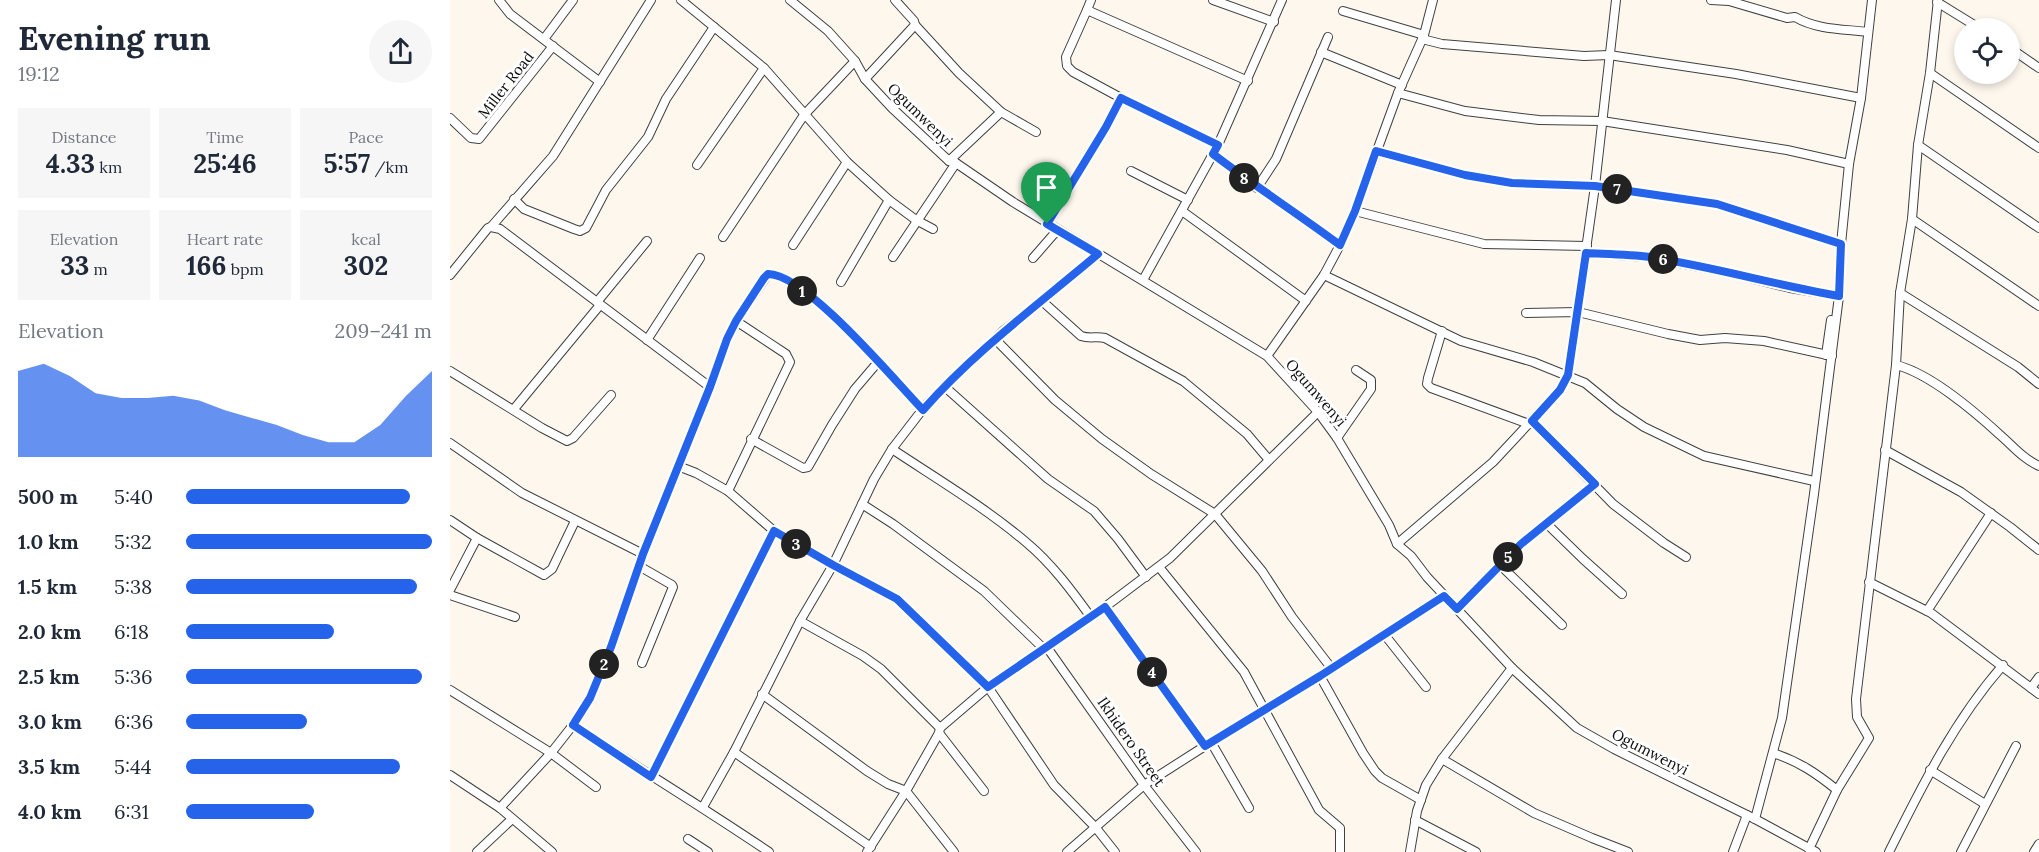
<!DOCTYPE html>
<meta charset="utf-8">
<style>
:root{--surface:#fff;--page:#f6f6f7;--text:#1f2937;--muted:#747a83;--accent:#2563eb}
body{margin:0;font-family:Lora,serif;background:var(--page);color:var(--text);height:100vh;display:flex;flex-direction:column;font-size:22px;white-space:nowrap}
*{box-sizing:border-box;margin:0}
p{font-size:20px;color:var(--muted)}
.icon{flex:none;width:33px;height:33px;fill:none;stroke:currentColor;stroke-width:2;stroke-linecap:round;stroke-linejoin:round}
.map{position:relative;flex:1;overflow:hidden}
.side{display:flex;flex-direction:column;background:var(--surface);width:450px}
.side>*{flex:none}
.tools{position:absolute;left:1504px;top:18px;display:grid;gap:12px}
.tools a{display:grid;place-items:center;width:66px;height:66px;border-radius:50%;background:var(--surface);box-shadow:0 3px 9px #0003;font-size:30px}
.pin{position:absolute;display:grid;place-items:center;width:51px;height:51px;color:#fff;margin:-62px -26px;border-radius:50% 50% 50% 0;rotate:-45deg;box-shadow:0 0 6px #0007}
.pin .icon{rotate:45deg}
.km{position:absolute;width:30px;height:30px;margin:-15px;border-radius:50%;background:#222;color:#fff;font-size:16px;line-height:30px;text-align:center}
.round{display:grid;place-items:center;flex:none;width:63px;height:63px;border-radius:32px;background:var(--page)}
.headline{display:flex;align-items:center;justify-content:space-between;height:102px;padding:0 18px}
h1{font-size:33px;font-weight:700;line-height:45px}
.metrics{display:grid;grid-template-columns:repeat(3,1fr);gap:9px;height:102px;padding:6px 18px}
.metrics div{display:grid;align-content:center;border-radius:0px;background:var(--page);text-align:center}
.metrics b{font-size:26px;font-weight:700}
.metrics small{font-size:16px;font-weight:400}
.metrics p{font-size:16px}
.chart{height:168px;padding:12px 18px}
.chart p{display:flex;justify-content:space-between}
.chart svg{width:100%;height:108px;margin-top:6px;fill:var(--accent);opacity:.7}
ul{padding:0 18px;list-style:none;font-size:20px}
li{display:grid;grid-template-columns:96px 72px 1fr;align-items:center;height:45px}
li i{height:15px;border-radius:8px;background:var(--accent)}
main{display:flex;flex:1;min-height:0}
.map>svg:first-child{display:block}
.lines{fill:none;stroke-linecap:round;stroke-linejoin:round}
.street-casing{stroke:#404040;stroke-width:10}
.street{stroke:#fff;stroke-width:8}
.route-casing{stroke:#fff;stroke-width:12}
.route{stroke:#2563eb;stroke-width:8}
.labels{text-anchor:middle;stroke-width:6;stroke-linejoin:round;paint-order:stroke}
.street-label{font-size:15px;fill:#0d0d0d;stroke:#fff}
</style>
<main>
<section class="side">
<div class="headline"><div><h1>Evening run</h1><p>19:12</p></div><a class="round"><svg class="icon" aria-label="share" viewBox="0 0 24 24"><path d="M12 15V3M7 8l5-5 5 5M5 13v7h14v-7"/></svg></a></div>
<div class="metrics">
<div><p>Distance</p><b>4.33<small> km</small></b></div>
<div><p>Time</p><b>25:46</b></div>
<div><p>Pace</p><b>5:57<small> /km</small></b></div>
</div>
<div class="metrics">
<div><p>Elevation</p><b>33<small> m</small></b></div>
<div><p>Heart rate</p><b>166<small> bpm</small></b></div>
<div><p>kcal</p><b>302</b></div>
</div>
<div class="chart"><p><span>Elevation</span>209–241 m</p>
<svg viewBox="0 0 160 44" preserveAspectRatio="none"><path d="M0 44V9L10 6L20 11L30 18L40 20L50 20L60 19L70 21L80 25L90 28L100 31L110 35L120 38L130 38L140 31L150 19L160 9V44z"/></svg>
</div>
<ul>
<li><b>500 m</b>5:40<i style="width:91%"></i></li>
<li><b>1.0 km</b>5:32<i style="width:100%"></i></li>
<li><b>1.5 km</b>5:38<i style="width:94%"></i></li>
<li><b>2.0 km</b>6:18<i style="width:60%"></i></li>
<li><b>2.5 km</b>5:36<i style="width:96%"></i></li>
<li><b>3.0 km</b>6:36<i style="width:49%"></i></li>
<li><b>3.5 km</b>5:44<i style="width:87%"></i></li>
<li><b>4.0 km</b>6:31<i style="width:52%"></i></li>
</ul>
</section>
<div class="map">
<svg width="1589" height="852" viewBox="0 0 1589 852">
<rect width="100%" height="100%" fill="#fef7ee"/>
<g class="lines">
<defs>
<g id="street">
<path d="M49 0 60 14 150 82"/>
<path d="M231 0 314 68 397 162 439 200 466 220 483 229"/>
<path d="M340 0 378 31 405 61 415 79 442 108 499 161 506 163 563 202 817 356 868 412 887 438 939 525 947 544 961 556 977 577 1062 668 1127 728 1164 749 1305 819 1366 852"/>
<path d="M763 0 824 22"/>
<path d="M1261 0 1279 1 1337 18 1345 17C1367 30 1394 29 1418 32"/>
<path d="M1487 2 1529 28"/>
<path d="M637 10 641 0"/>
<path d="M893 11 974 35"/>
<path d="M465 25 509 73 551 112"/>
<path d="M94 39 123 0"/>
<path d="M972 39 992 44 1134 56 1159 55 1286 74 1411 98"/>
<path d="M1560 48 1589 68"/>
<path d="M871 52 952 85"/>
<path d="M1480 73 1589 148"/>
<path d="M415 79 465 25 464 21 445 0"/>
<path d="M948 93 1015 111 1089 120 1152 121 1337 150 1399 164"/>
<path d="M0 118 21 138 29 139 103 46"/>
<path d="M768 145 671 98 623 72 617 66 616 57 637 10 798 81"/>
<path d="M1468 145 1589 228"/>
<path d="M926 151 1015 175 1062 183 1145 186 1267 204 1391 244"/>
<path d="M763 154C805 186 848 214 890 245"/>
<path d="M499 161 551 112 586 132"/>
<path d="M247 165 314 68"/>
<path d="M681 171 738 200"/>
<path d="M807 188 826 159 878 37"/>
<path d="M64 199 74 209 124 229 130 231 136 228 156 190 198 137 216 99 264 27"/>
<path d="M732 211 856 301"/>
<path d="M905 211 1034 244 1137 246"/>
<path d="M1462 219 1589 306"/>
<path d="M597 224 656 127 671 98"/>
<path d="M41 227 50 229 260 387"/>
<path d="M273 237 354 115 405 61"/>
<path d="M343 245 397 162"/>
<path d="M1136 253 1198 257 1276 272 1340 288 1389 296"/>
<path d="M443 257 506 163"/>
<path d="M583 258 603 235 609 230"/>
<path d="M0 275 38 228 41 227 103 156 201 0"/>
<path d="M874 275 1011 341 1083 362 1135 383 1167 409 1194 427 1254 456 1364 481"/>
<path d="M693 280 768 145 832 0"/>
<path d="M391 282 439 200"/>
<path d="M1450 293 1568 367 1589 384"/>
<path d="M592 301 631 336C640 339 646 336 655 338L733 381 797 434 819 460"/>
<path d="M147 302 197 241"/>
<path d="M1076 313 1128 312 1218 334 1250 340 1275 338 1314 341 1382 356"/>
<path d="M992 331 978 378 977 384 981 388 1079 424"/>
<path d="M545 339 605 400 652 439 701 474 765 514 812 571 842 617 882 669"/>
<path d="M197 340 250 258"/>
<path d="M1376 355 1381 320"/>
<path d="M817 356 874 275 890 245 905 211 948 93 974 35 983 0"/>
<path d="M1446 365C1479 373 1525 412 1549 434 1563 446 1572 458 1589 466"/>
<path d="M0 371 92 428 117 441 123 438 161 395"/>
<path d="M495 387 598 479 644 511 668 539 696 577"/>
<path d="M64 409 150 305"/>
<path d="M1082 421 1163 504 1214 543 1236 557"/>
<path d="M887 438 921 389V380L906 370"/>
<path d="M301 439 353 468 358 467 382 425 405 389 428 362"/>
<path d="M0 443 72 493 193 554"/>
<path d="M442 449C487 479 536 508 577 543 602 564 622 591 640 616"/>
<path d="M1435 450 1511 492 1560 527 1589 550"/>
<path d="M228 466 246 473 278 491 324 531 383 565 447 599 538 687 604 785 646 828 665 852"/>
<path d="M278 491 340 362 336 354 286 321"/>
<path d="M412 504 443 524 534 591 593 648"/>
<path d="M0 520 27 538 94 575 102 569 125 521"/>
<path d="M1096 523 1133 559 1172 594"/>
<path d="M947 544 1043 462 1110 390 1118 376 1145 186 1166 0"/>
<path d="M1050 565 1112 625"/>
<path d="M189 566 222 585 223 587 192 663"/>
<path d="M709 567 794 672 869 810 890 828V852"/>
<path d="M1419 582 1481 613 1589 694"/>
<path d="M0 590 27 538"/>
<path d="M0 595 65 617"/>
<path d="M655 607 755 746"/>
<path d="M1007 609 1071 544 1145 484"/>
<path d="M1477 611 1541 513"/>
<path d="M350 621 413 656 431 669 490 728"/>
<path d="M934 634 976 687"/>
<path d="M596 646 694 785 746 852"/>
<path d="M870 676 913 753 925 771 932 778 971 800"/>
<path d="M1581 688 1589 677"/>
<path d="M0 690 101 753 146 787"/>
<path d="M312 694 417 771 438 784 456 791 504 852"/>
<path d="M123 725C188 768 254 808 319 852"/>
<path d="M489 733 534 791"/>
<path d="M761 742 799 808"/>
<path d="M284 752 421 847"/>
<path d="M1323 753C1348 761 1366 773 1387 790"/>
<path d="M992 759 1084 813 1142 838 1178 852"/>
<path d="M1480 770 1535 804"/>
<path d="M0 775 50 808 102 852"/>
<path d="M201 777 324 531"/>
<path d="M253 807 284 752 350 621 383 565 424 479 442 449 476 405 553 331 592 301 648 254"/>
<path d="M50 808 101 753 123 725 140 698 161 647 193 554 260 387 277 339 286 321 318 274C355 273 445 381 473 410"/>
<path d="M1305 819 1332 718 1364 494 1389 296 1391 244 1399 164 1411 98 1422 0"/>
<path d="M965 820 1026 852"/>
<path d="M238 839 258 852"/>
<path d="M1359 849 1387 790 1419 738 1407 717 1406 699 1446 365 1450 293 1462 219 1468 145 1480 73 1488 0"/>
<path d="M27 852 62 819"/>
<path d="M417 852 456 791 489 733 490 728 538 687 655 607 720 558 868 412"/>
<path d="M617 852 694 785 755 746 870 676 994 596"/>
<path d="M960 852 967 811 976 785 992 759 1062 668"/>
<path d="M1283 852 1297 815"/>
<path d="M1439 852C1472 786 1504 721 1553 665"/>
<path d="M1511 852 1566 746"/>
<path d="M1584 852 1589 844"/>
</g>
</defs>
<!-- street casing -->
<use href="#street" class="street-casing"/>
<!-- street -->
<use href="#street" class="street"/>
</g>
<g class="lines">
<defs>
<path id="route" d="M671 98 768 145 763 154C805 186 848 214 890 245L905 211 926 151 1015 175 1062 183 1145 186 1267 204 1391 244 1389 296C1326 285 1264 267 1200 257 1179 254 1157 254 1136 253L1118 375 1110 390 1082 421 1145 484 1071 544 1007 609 994 596 870 676 755 746 655 607 538 687 447 599 383 565 324 531 201 777 123 725 140 698 161 647 193 554 260 387 277 339 286 321 314 278 318 274C355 273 445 381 473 410 525 351 589 304 648 254L597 224 656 127Z"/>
</defs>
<!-- route casing -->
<use href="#route" class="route-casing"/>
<!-- route -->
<use href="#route" class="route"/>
</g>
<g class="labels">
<!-- street labels -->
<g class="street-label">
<text transform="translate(56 85) rotate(-52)" y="5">Miller Road</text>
<text transform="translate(470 115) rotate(44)" y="5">Ogumwenyi</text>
<text transform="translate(866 393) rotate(49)" y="5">Ogumwenyi</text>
<text transform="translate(681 742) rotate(55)" y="5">Ikhidero Street</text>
<text transform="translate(1200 752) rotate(27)" y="5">Ogumwenyi</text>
</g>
</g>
</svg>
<div class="tools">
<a><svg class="icon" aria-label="locate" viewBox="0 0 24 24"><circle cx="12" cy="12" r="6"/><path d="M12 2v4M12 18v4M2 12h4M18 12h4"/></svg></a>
</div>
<div class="pin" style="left:597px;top:224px;background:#1e9e55"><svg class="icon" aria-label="arrive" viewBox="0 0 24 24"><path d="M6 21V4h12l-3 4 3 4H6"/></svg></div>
<b class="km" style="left:352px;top:291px">1</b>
<b class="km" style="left:154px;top:664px">2</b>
<b class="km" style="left:346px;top:544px">3</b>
<b class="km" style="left:702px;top:672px">4</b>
<b class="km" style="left:1058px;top:557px">5</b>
<b class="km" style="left:1213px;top:259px">6</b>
<b class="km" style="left:1167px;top:189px">7</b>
<b class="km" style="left:794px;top:178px">8</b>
</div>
</main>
